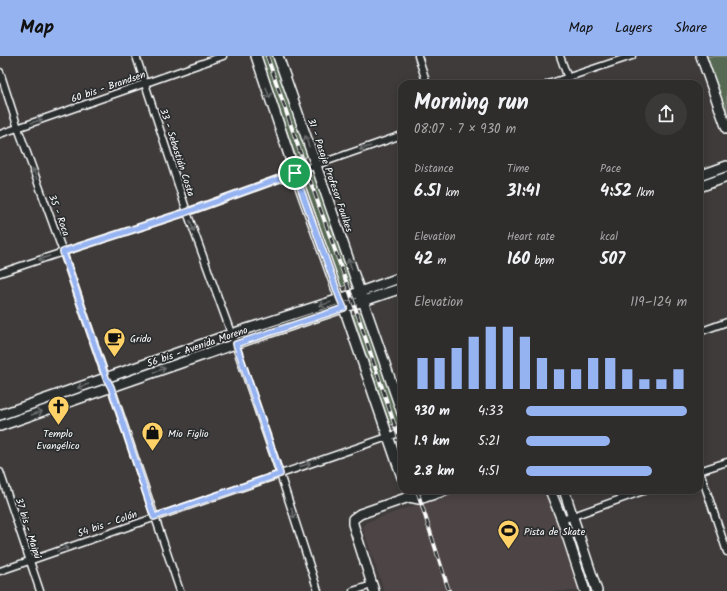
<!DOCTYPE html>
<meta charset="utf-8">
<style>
:root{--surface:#2f2c2c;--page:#3b3838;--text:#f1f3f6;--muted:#a7a7a9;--line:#4a4848;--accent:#95b2f1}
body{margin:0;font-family:Kalam,sans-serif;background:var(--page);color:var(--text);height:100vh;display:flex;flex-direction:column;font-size:15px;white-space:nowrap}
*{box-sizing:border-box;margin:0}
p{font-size:13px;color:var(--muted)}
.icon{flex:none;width:22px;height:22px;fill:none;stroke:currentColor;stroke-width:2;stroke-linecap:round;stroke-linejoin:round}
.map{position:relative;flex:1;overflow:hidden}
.details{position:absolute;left:398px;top:24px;width:305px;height:414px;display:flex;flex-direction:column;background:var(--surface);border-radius:12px;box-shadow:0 2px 10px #0003,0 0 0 1px var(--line)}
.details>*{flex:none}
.pin{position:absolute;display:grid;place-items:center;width:34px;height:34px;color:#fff;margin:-17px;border:2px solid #fff;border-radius:50%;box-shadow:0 1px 4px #0007}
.round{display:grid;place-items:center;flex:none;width:42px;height:42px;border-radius:21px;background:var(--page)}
.summary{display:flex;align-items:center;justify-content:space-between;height:68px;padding:0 16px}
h1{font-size:22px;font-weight:700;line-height:30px}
.figures{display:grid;grid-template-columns:repeat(3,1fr);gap:6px;height:68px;padding:4px 16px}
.figures div{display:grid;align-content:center}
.figures b{font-size:17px;font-weight:700}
.figures small{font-size:11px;font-weight:400}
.figures p{font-size:11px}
.chart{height:112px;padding:8px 16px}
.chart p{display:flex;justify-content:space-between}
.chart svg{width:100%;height:72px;margin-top:4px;stroke:var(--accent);stroke-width:6}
ul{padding:0 16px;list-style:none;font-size:13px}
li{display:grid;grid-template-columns:64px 48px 1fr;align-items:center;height:30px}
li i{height:10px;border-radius:5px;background:var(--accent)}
header{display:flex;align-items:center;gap:24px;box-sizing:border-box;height:56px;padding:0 20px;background:var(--accent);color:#111}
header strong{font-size:19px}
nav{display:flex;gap:22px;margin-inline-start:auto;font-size:14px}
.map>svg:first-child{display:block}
.built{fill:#4d4544}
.green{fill:#566953;stroke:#aab4a9}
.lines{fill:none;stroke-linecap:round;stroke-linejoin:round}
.street-casing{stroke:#fff;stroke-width:9}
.secondary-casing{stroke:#fff;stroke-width:12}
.street{stroke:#2a2d2e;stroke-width:6}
.secondary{stroke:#2a2d2e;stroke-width:9}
.rail-casing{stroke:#fff;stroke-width:4}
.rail{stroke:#2a2d2e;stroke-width:2.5;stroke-dasharray:8;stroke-linecap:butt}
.oneway{stroke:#6a6c6d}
.route-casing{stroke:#fff;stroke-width:8}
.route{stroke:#95b2f1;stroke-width:5}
.labels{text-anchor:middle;stroke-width:3.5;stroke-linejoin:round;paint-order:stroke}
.street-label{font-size:10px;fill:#fff;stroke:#2a2d2e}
.poi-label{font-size:10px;fill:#fff;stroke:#2a2d2e;text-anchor:start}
</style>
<header>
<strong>Map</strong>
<nav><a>Map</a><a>Layers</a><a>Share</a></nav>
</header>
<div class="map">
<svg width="727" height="535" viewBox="0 0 727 535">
<rect width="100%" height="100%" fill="#3f3b3b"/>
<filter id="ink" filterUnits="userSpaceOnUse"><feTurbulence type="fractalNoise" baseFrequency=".025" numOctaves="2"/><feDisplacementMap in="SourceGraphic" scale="8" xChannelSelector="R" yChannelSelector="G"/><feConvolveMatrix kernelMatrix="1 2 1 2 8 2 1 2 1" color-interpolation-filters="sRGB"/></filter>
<g filter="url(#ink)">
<!-- built -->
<path class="built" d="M459 434H543L552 450 581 535H384L363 472 365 467 367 466Z"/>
<!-- green -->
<g class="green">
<path d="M261 0H274L308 100 297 104Z"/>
<path d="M707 0H727V59Z"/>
<path d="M315 118 353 227 341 231 303 122Z"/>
<path d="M331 249 332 252 241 283 240 280Z"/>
<path d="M364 255 401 366 390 369 353 259Z"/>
<path d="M214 289 215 292 125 322 124 319Z"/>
<path d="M95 330 96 334 6 364 5 361Z"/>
<path d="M402 384V408L395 386Z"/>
<path d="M580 499 593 535H591L578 500Z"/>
</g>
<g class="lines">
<defs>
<g id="street">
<path d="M136 0 187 156 235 288 280 418 318 535"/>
<path d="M418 0 427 28"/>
<path d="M560 0 570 28"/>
<path d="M0 16 18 72 63 196 106 322 111 331 180 535"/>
<path d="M548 28 632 0"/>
<path d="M0 78 223 0"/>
<path d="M0 217 63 196 187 156 306 113 316 109 402 79"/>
<path d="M699 276 727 266"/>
<path d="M699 412 727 496"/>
<path d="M699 415 727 406"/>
<path d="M0 416 40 535"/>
<path d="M562 464 646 434"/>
<path d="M0 515 402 376"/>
<path d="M353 535 372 529"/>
</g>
<g id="secondary">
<path d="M256 0 295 117 340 243 344 252 402 421"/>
<path d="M278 0 402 357"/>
<path d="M701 0 727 73"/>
<path d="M699 120 727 110"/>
<path d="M699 131 727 121"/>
<path d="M0 359 231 278 340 243 402 221"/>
<path d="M0 370 235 288 402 232"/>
<path d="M550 434 562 464 585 535"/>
<path d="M564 434 597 535"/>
<path d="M409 441 419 443 447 434"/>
<path d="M374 535 353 468V463L360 458 409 441 416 434"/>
</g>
</defs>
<!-- street casing -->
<use href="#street" class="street-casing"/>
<!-- secondary casing -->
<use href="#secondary" class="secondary-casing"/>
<!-- street -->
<use href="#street" class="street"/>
<!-- secondary -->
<use href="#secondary" class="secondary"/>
<defs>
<g id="rail">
<path d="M267 0 306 113 351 239 402 391"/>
<path d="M417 434 449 535"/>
</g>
</defs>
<!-- rail casing -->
<use href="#rail" class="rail-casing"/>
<!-- rail -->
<use href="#rail" class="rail"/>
</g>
<!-- one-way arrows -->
<defs><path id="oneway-shaft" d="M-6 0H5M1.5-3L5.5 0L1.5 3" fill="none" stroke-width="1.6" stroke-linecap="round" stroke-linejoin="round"/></defs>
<g class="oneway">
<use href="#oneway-shaft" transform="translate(268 37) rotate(71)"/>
<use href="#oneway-shaft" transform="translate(37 65) rotate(-19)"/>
<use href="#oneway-shaft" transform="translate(307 85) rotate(-109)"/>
<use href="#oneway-shaft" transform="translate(365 92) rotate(161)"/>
<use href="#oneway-shaft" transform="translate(35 118) rotate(-110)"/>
<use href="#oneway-shaft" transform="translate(192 170) rotate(70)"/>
<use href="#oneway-shaft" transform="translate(44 202) rotate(161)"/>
<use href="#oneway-shaft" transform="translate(350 208) rotate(-109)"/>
<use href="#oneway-shaft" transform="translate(325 248) rotate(162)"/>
<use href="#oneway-shaft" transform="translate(160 314) rotate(-19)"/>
<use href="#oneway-shaft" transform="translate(83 330) rotate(161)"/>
<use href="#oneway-shaft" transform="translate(37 357) rotate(-19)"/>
<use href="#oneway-shaft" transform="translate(305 409) rotate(-18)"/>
<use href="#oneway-shaft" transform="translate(293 457) rotate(72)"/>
<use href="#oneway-shaft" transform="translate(63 493) rotate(-19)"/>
</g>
</g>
<g class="lines" filter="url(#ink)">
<defs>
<path id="route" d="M295 117 340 243 344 252 236 288 280 418 154 461 111 331 106 322 63 196 187 156Z"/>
</defs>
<!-- route casing -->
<use href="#route" class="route-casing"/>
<!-- route -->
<use href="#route" class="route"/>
</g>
<!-- icons -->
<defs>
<symbol id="cafe-pin" viewBox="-11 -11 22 30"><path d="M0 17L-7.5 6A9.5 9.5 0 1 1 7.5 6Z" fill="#ffd166" stroke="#2a2d2e"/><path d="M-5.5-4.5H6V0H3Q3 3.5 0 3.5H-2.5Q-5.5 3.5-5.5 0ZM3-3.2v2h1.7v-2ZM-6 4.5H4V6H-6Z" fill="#111"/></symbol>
<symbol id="church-pin" viewBox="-11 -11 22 30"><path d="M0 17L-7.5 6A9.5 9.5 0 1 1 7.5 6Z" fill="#ffd166" stroke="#2a2d2e"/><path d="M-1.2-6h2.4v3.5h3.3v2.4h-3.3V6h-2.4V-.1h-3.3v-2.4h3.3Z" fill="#111"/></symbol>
<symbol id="shop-pin" viewBox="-11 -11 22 30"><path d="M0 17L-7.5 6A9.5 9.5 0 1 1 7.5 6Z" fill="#ffd166" stroke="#2a2d2e"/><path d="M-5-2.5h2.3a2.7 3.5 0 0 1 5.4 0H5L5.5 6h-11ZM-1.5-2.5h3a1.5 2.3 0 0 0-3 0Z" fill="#111"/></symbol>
<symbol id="stadium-pin" viewBox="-11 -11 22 30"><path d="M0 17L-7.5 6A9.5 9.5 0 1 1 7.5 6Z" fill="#ffd166" stroke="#2a2d2e"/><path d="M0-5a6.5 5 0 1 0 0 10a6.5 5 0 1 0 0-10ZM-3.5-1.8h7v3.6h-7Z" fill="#111"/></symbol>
</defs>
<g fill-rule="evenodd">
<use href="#cafe-pin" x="102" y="270" width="25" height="34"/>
<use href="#church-pin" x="46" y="338" width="25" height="34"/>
<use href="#shop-pin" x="140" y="364" width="25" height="34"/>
<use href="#stadium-pin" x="496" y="462" width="25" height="34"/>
</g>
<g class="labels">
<!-- street labels -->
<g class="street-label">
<text transform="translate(108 30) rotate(-19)" y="4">60 bis - Brandsen</text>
<text transform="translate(178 96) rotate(72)" y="4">33 - Sebastián Costa</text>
<text transform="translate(331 119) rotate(71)" y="4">31 - Pasaje Profesor Foulkes</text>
<text transform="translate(60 159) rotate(70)" y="4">35 - Roca</text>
<text transform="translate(197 290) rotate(-19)" y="4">56 bis - Avenida Moreno</text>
<text transform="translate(107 467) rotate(-19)" y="4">54 bis - Colón</text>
<text transform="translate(29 472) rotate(72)" y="4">37 bis - Maipú</text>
</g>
<!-- poi labels -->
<g class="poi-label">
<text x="130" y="286">Grido</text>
<text x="58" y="381" text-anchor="middle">Templo<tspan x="58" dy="12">Evangélico</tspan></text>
<text x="168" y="381">Mio Figlio</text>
<text x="524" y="479">Pista de Skate</text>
</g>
</g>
</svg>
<div class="pin" style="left:295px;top:117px;background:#1e9e55"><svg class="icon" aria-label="arrive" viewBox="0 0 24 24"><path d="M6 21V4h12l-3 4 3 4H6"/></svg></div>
<section class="details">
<div class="summary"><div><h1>Morning run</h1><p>08:07 · 7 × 930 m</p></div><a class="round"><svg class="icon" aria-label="share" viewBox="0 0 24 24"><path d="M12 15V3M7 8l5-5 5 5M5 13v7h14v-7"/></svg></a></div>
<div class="figures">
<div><p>Distance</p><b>6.51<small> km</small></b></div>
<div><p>Time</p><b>31:41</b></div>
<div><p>Pace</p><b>4:52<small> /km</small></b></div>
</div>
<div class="figures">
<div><p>Elevation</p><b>42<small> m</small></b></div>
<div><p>Heart rate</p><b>160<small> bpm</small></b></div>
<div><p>kcal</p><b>507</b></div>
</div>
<div class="chart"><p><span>Elevation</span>119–124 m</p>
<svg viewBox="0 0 160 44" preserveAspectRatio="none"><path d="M5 44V25M15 44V25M25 44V19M35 44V12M45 44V6M55 44V6M65 44V12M75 44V25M85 44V32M95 44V32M105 44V25M115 44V25M125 44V32M135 44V38M145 44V38M155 44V32"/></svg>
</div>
<ul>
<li><b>930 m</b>4:33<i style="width:100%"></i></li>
<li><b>1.9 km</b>5:21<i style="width:52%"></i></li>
<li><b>2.8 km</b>4:51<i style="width:78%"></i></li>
</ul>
</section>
</div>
